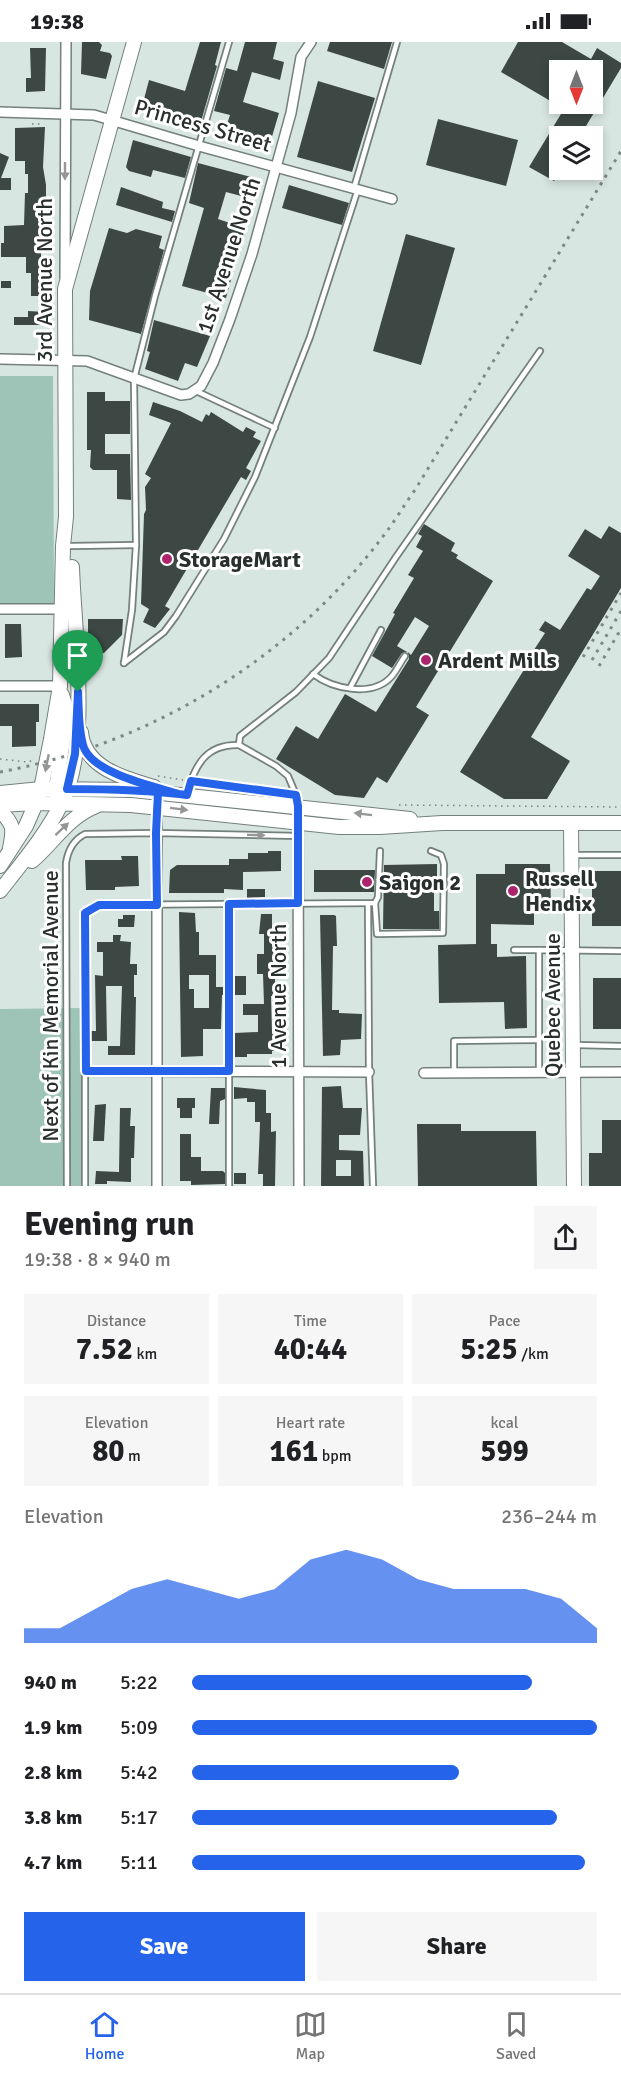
<!DOCTYPE html>
<meta charset="utf-8">
<style>
:root{--surface:#fff;--page:#f6f6f6;--text:#202124;--muted:#757577;--line:#e0e0e0;--accent:#2563eb}
body{margin:0;font-family:Signika,sans-serif;background:var(--page);color:var(--text);height:100vh;display:flex;flex-direction:column;font-size:22px;white-space:nowrap}
*{box-sizing:border-box;margin:0}
p{font-size:20px;color:var(--muted)}
.icon{flex:none;width:33px;height:33px;fill:none;stroke:currentColor;stroke-width:2;stroke-linecap:round;stroke-linejoin:round}
.map{position:relative;height:1144px;overflow:hidden}
.drawer{display:flex;flex-direction:column;background:var(--surface);flex:1}
.drawer>*{flex:none}
.needle{width:39px;rotate:180deg}
.controls{position:absolute;left:549px;top:18px;display:grid;gap:12px}
.controls a{display:grid;place-items:center;width:54px;height:54px;border-radius:0px;background:var(--surface);box-shadow:0 3px 9px #0003;font-size:30px}
.pin{position:absolute;display:grid;place-items:center;width:51px;height:51px;color:#fff;margin:-62px -26px;border-radius:50% 50% 50% 0;rotate:-45deg;box-shadow:0 0 6px #0007}
.pin .icon{rotate:45deg}
.round{display:grid;place-items:center;flex:none;width:63px;height:63px;border-radius:0px;background:var(--page)}
.head{display:flex;align-items:center;justify-content:space-between;height:102px;padding:0 24px}
h1{font-size:33px;font-weight:800;line-height:45px}
.figures{display:grid;grid-template-columns:repeat(3,1fr);gap:9px;height:102px;padding:6px 24px}
.figures div{display:grid;align-content:center;border-radius:0px;background:var(--page);text-align:center}
.figures b{font-size:30px;font-weight:800}
.figures small{font-size:16px;font-weight:400}
.figures p{font-size:16px}
.chart{height:168px;padding:12px 24px}
.chart p{display:flex;justify-content:space-between}
.chart svg{width:100%;height:108px;margin-top:6px;fill:var(--accent);opacity:.7}
.button{display:flex;gap:12px;margin-top:auto;padding:12px 24px}
.button a{flex:1;height:69px;border-radius:0px;background:var(--accent);color:#fff;font-size:24px;font-weight:800;line-height:69px;text-align:center}
.button a+a{background:var(--page);color:var(--text)}
ul{padding:0 24px;list-style:none;font-size:20px}
li{display:grid;grid-template-columns:96px 72px 1fr;align-items:center;height:45px}
li i{height:15px;border-radius:8px;background:var(--accent)}
.status{display:flex;justify-content:space-between;align-items:center;height:42px;padding:0 30px;background:var(--surface);direction:ltr}
.status svg{height:16px;fill:currentColor}
.dock{display:flex;justify-content:space-around;align-items:center;height:84px;border-top:2px solid var(--line);background:var(--surface);font-size:16px;color:var(--muted)}
.dock a{display:grid;justify-items:center;gap:3px}
.dock .selected{color:var(--accent)}
.map>svg:first-child{display:block}
.green{fill:#9ec4b8}
.building{fill:#3d4844;fill-rule:evenodd}
.lines{fill:none;stroke-linecap:round;stroke-linejoin:round}
.lane-casing{stroke:#73807c;stroke-width:8}
.street-casing{stroke:#73807c;stroke-width:12}
.secondary-casing{stroke:#73807c;stroke-width:16}
.path{stroke:#79837f;stroke-width:1.5;stroke-dasharray:1.5 4.5;stroke-linecap:butt}
.lane{stroke:#fff;stroke-width:4.5}
.street{stroke:#fff;stroke-width:9}
.secondary{stroke:#fff;stroke-width:14}
.rail{stroke:#7e8884;stroke-width:3;stroke-dasharray:3 6;stroke-linecap:butt}
.oneway{fill:#949796}
.route-casing{stroke:#fff;stroke-width:12}
.route{stroke:#2563eb;stroke-width:8}
.poi-dot{fill:#ac256c;stroke:#fff;stroke-width:2}
.labels{text-anchor:middle;stroke-width:6;stroke-linejoin:round;paint-order:stroke}
.street-label{font-size:22px;fill:#292f2d;stroke:#fff}
.poi-label{font-size:22px;font-weight:bold;fill:#292f2d;stroke:#fff;text-anchor:start}
</style>
<div class="status"><b>19:38</b><svg viewBox="0 0 49 12"><path d="M0 12V9h3v3zM5 12V6h3v6zM10 12V3h3v9zM15 12V0h3v12zM26 1h20v11H26zM47 4h2v5h-2z"/></svg></div>
<div class="map">
<svg width="621" height="1144" viewBox="0 0 621 1144">
<rect width="100%" height="100%" fill="#d8e6e1"/>
<!-- green -->
<g class="green">
<path d="M0 334H53L54 563H0Z"/>
<path d="M81 966V1144H0V967Z"/>
</g>
<!-- building -->
<g class="building">
<path d="M82 0H99L102 3 100 9 110 11 112 14 106 37 81 32Z"/>
<path d="M200 0H221L215 23 217 24 200 83 142 65 149 38 185 49Z"/>
<path d="M245 0H277L273 17 284 20 280 38 252 30 243 60 279 71 268 108 223 95 230 73 214 69 226 26 237 29Z"/>
<path d="M330 0H392L384 27 327 9Z"/>
<path d="M518 0H562L591 17 597 6 621 21V26L580 94H560V130L554 139 529 125 564 67 501 30ZM560 28H592V62H560Z"/>
<path d="M30 6H46L45 49 26 50V36H31Z"/>
<path d="M318 39 375 56 352 130 297 115Z"/>
<path d="M438 77 518 98 506 144 426 123Z"/>
<path d="M45 85 43 125 46 143V192H45V201H41V219H46V231H43V254H31V231H26V215H1V201H4V184L24 183 25 151H28V132H25V119H15V86Z"/>
<path d="M133 98 191 115 185 136 153 128 151 135 129 129 126 125Z"/>
<path d="M0 111 9 115 1 136H11V148H0Z"/>
<path d="M198 121 251 135 245 155 226 150 218 177 245 186 226 256 182 244 204 166 189 161Z"/>
<path d="M289 143 349 161 342 183 282 166Z"/>
<path d="M121 145 163 160 162 166 175 169 172 180 116 163Z"/>
<path d="M109 186 127 191 136 187 162 194 159 206 164 208 141 292 89 278 90 249Z"/>
<path d="M406 192 455 206 421 323 373 309Z"/>
<rect x="1" y="239" width="10" height="7"/>
<path d="M28 269 45 270V283H14V275H28Z"/>
<path d="M154 278 210 294 197 325 185 321 178 339 145 327 150 310 147 309Z"/>
<path d="M87 350H105V359H130V392H105V412H130L131 458 117 457V428H93L90 425 91 408H87Z"/>
<path d="M153 360 180 369 202 380 206 372 209 374 211 370 243 390 246 385 256 390 253 395 261 399 246 426 251 429 246 438 241 435 165 564 170 567 155 586 143 580 149 567 141 562 144 472 146 468 145 445 151 436 145 432 171 381 149 373Z"/>
<path d="M424 482 455 501 451 509 458 513 456 516 493 539 416 665 429 673 387 741 377 735 364 756 335 753 276 717 296 684 318 697 345 652 376 670 409 617 408 610 411 613 429 584 415 575 397 604 407 610 402 611 392 626 372 614 395 572 393 571 414 536 408 533 423 509 416 505 422 494 418 492Z"/>
<path d="M609 484 621 491V546L531 695 570 719 547 757H504L460 730 532 615 530 614 545 591 539 588 545 579 560 588 587 546 591 548 600 534 568 514 585 487 601 497Z"/>
<path d="M88 577H123L122 593 104 611 88 612Z"/>
<path d="M5 582H21L22 615 5 616Z"/>
<path d="M0 662H39V680H36V704L12 705V684H0Z"/>
<path d="M268 809H281V829L243 830V848L224 847V851H169L170 828 177 823H229V817H248V811H268Z"/>
<path d="M121 814H138L139 844 115 845V848H86L85 818H122Z"/>
<path d="M437 822V839H434V869H439V887H383L384 823Z"/>
<path d="M505 822H550L551 866 534 867V883L491 882V902H497V915L526 914 527 986 505 987 504 960 439 961 438 903 476 902V832H505Z"/>
<path d="M314 828H375L374 850H314Z"/>
<rect x="592" y="829" width="29" height="55"/>
<path d="M247 847H265V855L247 856Z"/>
<path d="M179 870 195 871 196 890H199V913H216V945H225V953H222L221 987H203V1014L181 1015ZM189 933H209V966H194V947H189Z"/>
<path d="M261 872H272V892H275L276 932H275V954H271L272 990V992H274L275 1009H272V1012H247V1015H234V991L258 990V973H243V962H264L263 932H257V912H264V892H259Z"/>
<path d="M123 873H135L134 885H118V877H123Z"/>
<path d="M320 873H334L336 874 337 904H333L332 968H339V971L362 972 361 997 341 998 340 1013 323 1014Z"/>
<path d="M113 893H121L120 899 131 900 130 922H137V933H134V955H136L135 1013H108V1004H120L122 944H106L107 999H91V989H96L95 933 103 934V910H97V900H113Z"/>
<rect x="234" y="934" width="12" height="19"/>
<rect x="593" y="936" width="28" height="51"/>
<path d="M341 1044 343 1066H362L360 1093H339V1108L363 1109 364 1144H321L322 1045ZM336 1118H351V1134H336Z"/>
<path d="M234 1045 266 1048V1071H271V1090L276 1089 275 1144H263V1132H258L260 1082V1080H255V1060H247V1056L234 1057Z"/>
<path d="M211 1046H225V1057L220 1059 219 1082H209Z"/>
<path d="M177 1056H195V1066H192V1076H180V1066H177Z"/>
<path d="M106 1062 104 1099H93L95 1063Z"/>
<path d="M120 1066H131L130 1084H135L134 1116H131V1140L107 1139V1142H95L96 1129 119 1130Z"/>
<path d="M602 1078H621V1144H589V1111H602Z"/>
<path d="M417 1082H461V1089H536L537 1144H418Z"/>
<path d="M180 1092H191V1115H201V1129H223L225 1131V1142L191 1143V1139H180Z"/>
<rect x="234" y="1131" width="12" height="11"/>
</g>
<g class="lines">
<defs>
<g id="lane">
<path d="M354 146 397 0"/>
<path d="M196 349 275 386"/>
<path d="M71 504 136 503"/>
<path d="M124 621 132 568 136 503 134 337 155 254 229 0"/>
<path d="M124 621 164 590 176 574 224 497 255 435 310 295 358 147"/>
<path d="M313 632C333 647 373 656 392 634 397 628 400 621 405 614"/>
<path d="M350 646 381 588"/>
<path d="M187 751C195 723 206 702 239 703"/>
<path d="M298 764 296 753 288 734 276 724 239 703 240 694 296 650 329 616 396 515 540 309"/>
<path d="M573 813H621"/>
<path d="M375 861 377 892 443 891 444 822 441 813 431 809"/>
<path d="M368 862 369 1030 373 1144"/>
<path d="M514 908H539"/>
<path d="M576 1003 621 1004"/>
<path d="M539 1030V908L621 909"/>
<path d="M454 1031V999L539 998"/>
<path d="M67 1144 66 821C68 808 73 798 85 792L156 791 298 794"/>
<path d="M85 1144V871L100 863 375 861 378 855 380 809"/>
<path d="M229 1144V862"/>
</g>
<g id="street">
<path d="M0 70 94 73 199 104 392 157"/>
<path d="M65 235 66 0"/>
<path d="M0 317 87 319 181 353 189 352 201 344 213 321 230 277 252 212 291 71 301 15 311 0"/>
<path d="M0 567H63"/>
<path d="M0 644H60"/>
<path d="M157 762V1144"/>
<path d="M298 777 299 1144"/>
<path d="M86 1029 369 1030"/>
<path d="M424 1031 621 1030"/>
</g>
<g id="secondary">
<path d="M81 690C84 726 124 736 154 745"/>
<path d="M0 751 41 747 132 748 410 777"/>
<path d="M57 756 56 747 66 676V666L62 653"/>
<path d="M0 763 36 761 131 763 339 785H380L442 781H621"/>
<path d="M0 769C14 782 14 787 10 806"/>
<path d="M571 781 574 1144"/>
<path d="M32 819C54 800 68 775 96 764"/>
<path d="M0 824 26 784 36 761 41 747 51 697 60 644 63 504 66 475 65 247 134 0"/>
<path d="M0 849C21 822 46 793 61 762 91 705 74 590 72 525"/>
</g>
</defs>
<!-- lane casing -->
<use href="#lane" class="lane-casing"/>
<!-- street casing -->
<use href="#street" class="street-casing"/>
<!-- secondary casing -->
<use href="#secondary" class="secondary-casing"/>
<!-- path -->
<g class="path">
<path d="M32 82H40"/>
<path d="M0 717 27 720 35 718"/>
<path d="M158 734 183 738"/>
<path d="M200 740 281 751"/>
<path d="M399 763 621 765"/>
</g>
<!-- lane -->
<use href="#lane" class="lane"/>
<!-- street -->
<use href="#street" class="street"/>
<!-- secondary -->
<use href="#secondary" class="secondary"/>
<!-- rail -->
<g class="rail">
<path d="M583 615 621 551"/>
<path d="M592 618 621 569"/>
<path d="M599 624 621 587"/>
<path d="M0 730C151 702 292 616 384 493 395 479 404 463 415 448L621 109"/>
</g>
</g>
<!-- one-way arrows -->
<defs><path id="oneway-solid" d="M-6-.8H1V-3.2L6.5 0L1 3.2V.8H-6Z" transform="scale(1.5)"/></defs>
<g class="oneway">
<use href="#oneway-solid" transform="translate(65 129) rotate(90)"/>
<use href="#oneway-solid" transform="translate(47 721) rotate(101)"/>
<use href="#oneway-solid" transform="translate(179 767) rotate(7)"/>
<use href="#oneway-solid" transform="translate(363 772) rotate(-173)"/>
<use href="#oneway-solid" transform="translate(62 787) rotate(-43)"/>
<use href="#oneway-solid" transform="translate(256 793) rotate(1)"/>
</g>
<g class="lines">
<defs>
<path id="route" d="M78 650C79 667 78 689 84 706 95 732 153 744 179 752L158 750 156 791 157 863H99L85 871 86 1029H229V862L298 861V764L296 753 191 739 187 753C147 748 107 747 67 747L75 712 78 650"/>
</defs>
<!-- route casing -->
<use href="#route" class="route-casing"/>
<!-- route -->
<use href="#route" class="route"/>
</g>
<!-- markers -->
<g class="poi-dot">
<circle cx="167" cy="517" r="6"/>
<circle cx="426" cy="618" r="6"/>
<circle cx="367" cy="840" r="6"/>
<circle cx="513" cy="849" r="6"/>
</g>
<g class="labels">
<!-- street labels -->
<g class="street-label">
<text transform="translate(203 83) rotate(16)" y="8">Princess Street</text>
<text transform="translate(228 213) rotate(-72)" y="8">1st Avenue North</text>
<text transform="translate(44 238) rotate(-90)" y="8">3rd Avenue North</text>
<text transform="translate(278 954) rotate(-90)" y="8">1 Avenue North</text>
<text transform="translate(552 963) rotate(-90)" y="8">Quebec Avenue</text>
<text transform="translate(50 964) rotate(-90)" y="8">Next of Kin Memorial Avenue</text>
</g>
<!-- poi labels -->
<g class="poi-label">
<text x="179" y="525">StorageMart</text>
<text x="438" y="626">Ardent Mills</text>
<text x="525" y="844">Russell<tspan x="525" dy="25">Hendix</tspan></text>
<text x="379" y="848">Saigon 2</text>
</g>
</g>
</svg>
<div class="controls">
<a><svg class="needle" viewBox="-14 -14 28 28"><path d="M0-13l5 13h-10z" fill="#e53935"/><path d="M0 13l5-13h-10z" fill="#757577"/></svg></a>
<a><svg class="icon" aria-label="layers" viewBox="0 0 24 24"><path d="M12 4l9 5-9 5-9-5zM3 14l9 5 9-5"/></svg></a>
</div>
<div class="pin" style="left:78px;top:650px;background:#1e9e55"><svg class="icon" aria-label="arrive" viewBox="0 0 24 24"><path d="M6 21V4h12l-3 4 3 4H6"/></svg></div>
</div>
<section class="drawer">
<div class="head"><div><h1>Evening run</h1><p>19:38 · 8 × 940 m</p></div><a class="round"><svg class="icon" aria-label="share" viewBox="0 0 24 24"><path d="M12 15V3M7 8l5-5 5 5M5 13v7h14v-7"/></svg></a></div>
<div class="figures">
<div><p>Distance</p><b>7.52<small> km</small></b></div>
<div><p>Time</p><b>40:44</b></div>
<div><p>Pace</p><b>5:25<small> /km</small></b></div>
</div>
<div class="figures">
<div><p>Elevation</p><b>80<small> m</small></b></div>
<div><p>Heart rate</p><b>161<small> bpm</small></b></div>
<div><p>kcal</p><b>599</b></div>
</div>
<div class="chart"><p><span>Elevation</span>236–244 m</p>
<svg viewBox="0 0 160 44" preserveAspectRatio="none"><path d="M0 44V38L10 38L20 30L30 22L40 18L50 22L60 26L70 22L80 10L90 6L100 10L110 18L120 22L130 22L140 22L150 26L160 38V44z"/></svg>
</div>
<ul>
<li><b>940 m</b>5:22<i style="width:84%"></i></li>
<li><b>1.9 km</b>5:09<i style="width:100%"></i></li>
<li><b>2.8 km</b>5:42<i style="width:66%"></i></li>
<li><b>3.8 km</b>5:17<i style="width:90%"></i></li>
<li><b>4.7 km</b>5:11<i style="width:97%"></i></li>
</ul>
<div class="button"><a>Save</a><a>Share</a></div>
</section>
<nav class="dock">
<a class="selected"><svg class="icon" aria-label="home" viewBox="0 0 24 24"><path d="M3 11l9-7 9 7M6 9v11h12V9"/></svg>Home</a>
<a><svg class="icon" aria-label="map" viewBox="0 0 24 24"><path d="M3 6l6-2 6 2 6-2v14l-6 2-6-2-6 2zM9 4v14M15 6v14"/></svg>Map</a>
<a><svg class="icon" aria-label="saved" viewBox="0 0 24 24"><path d="M7 4h10v16l-5-4-5 4z"/></svg>Saved</a>
</nav>
